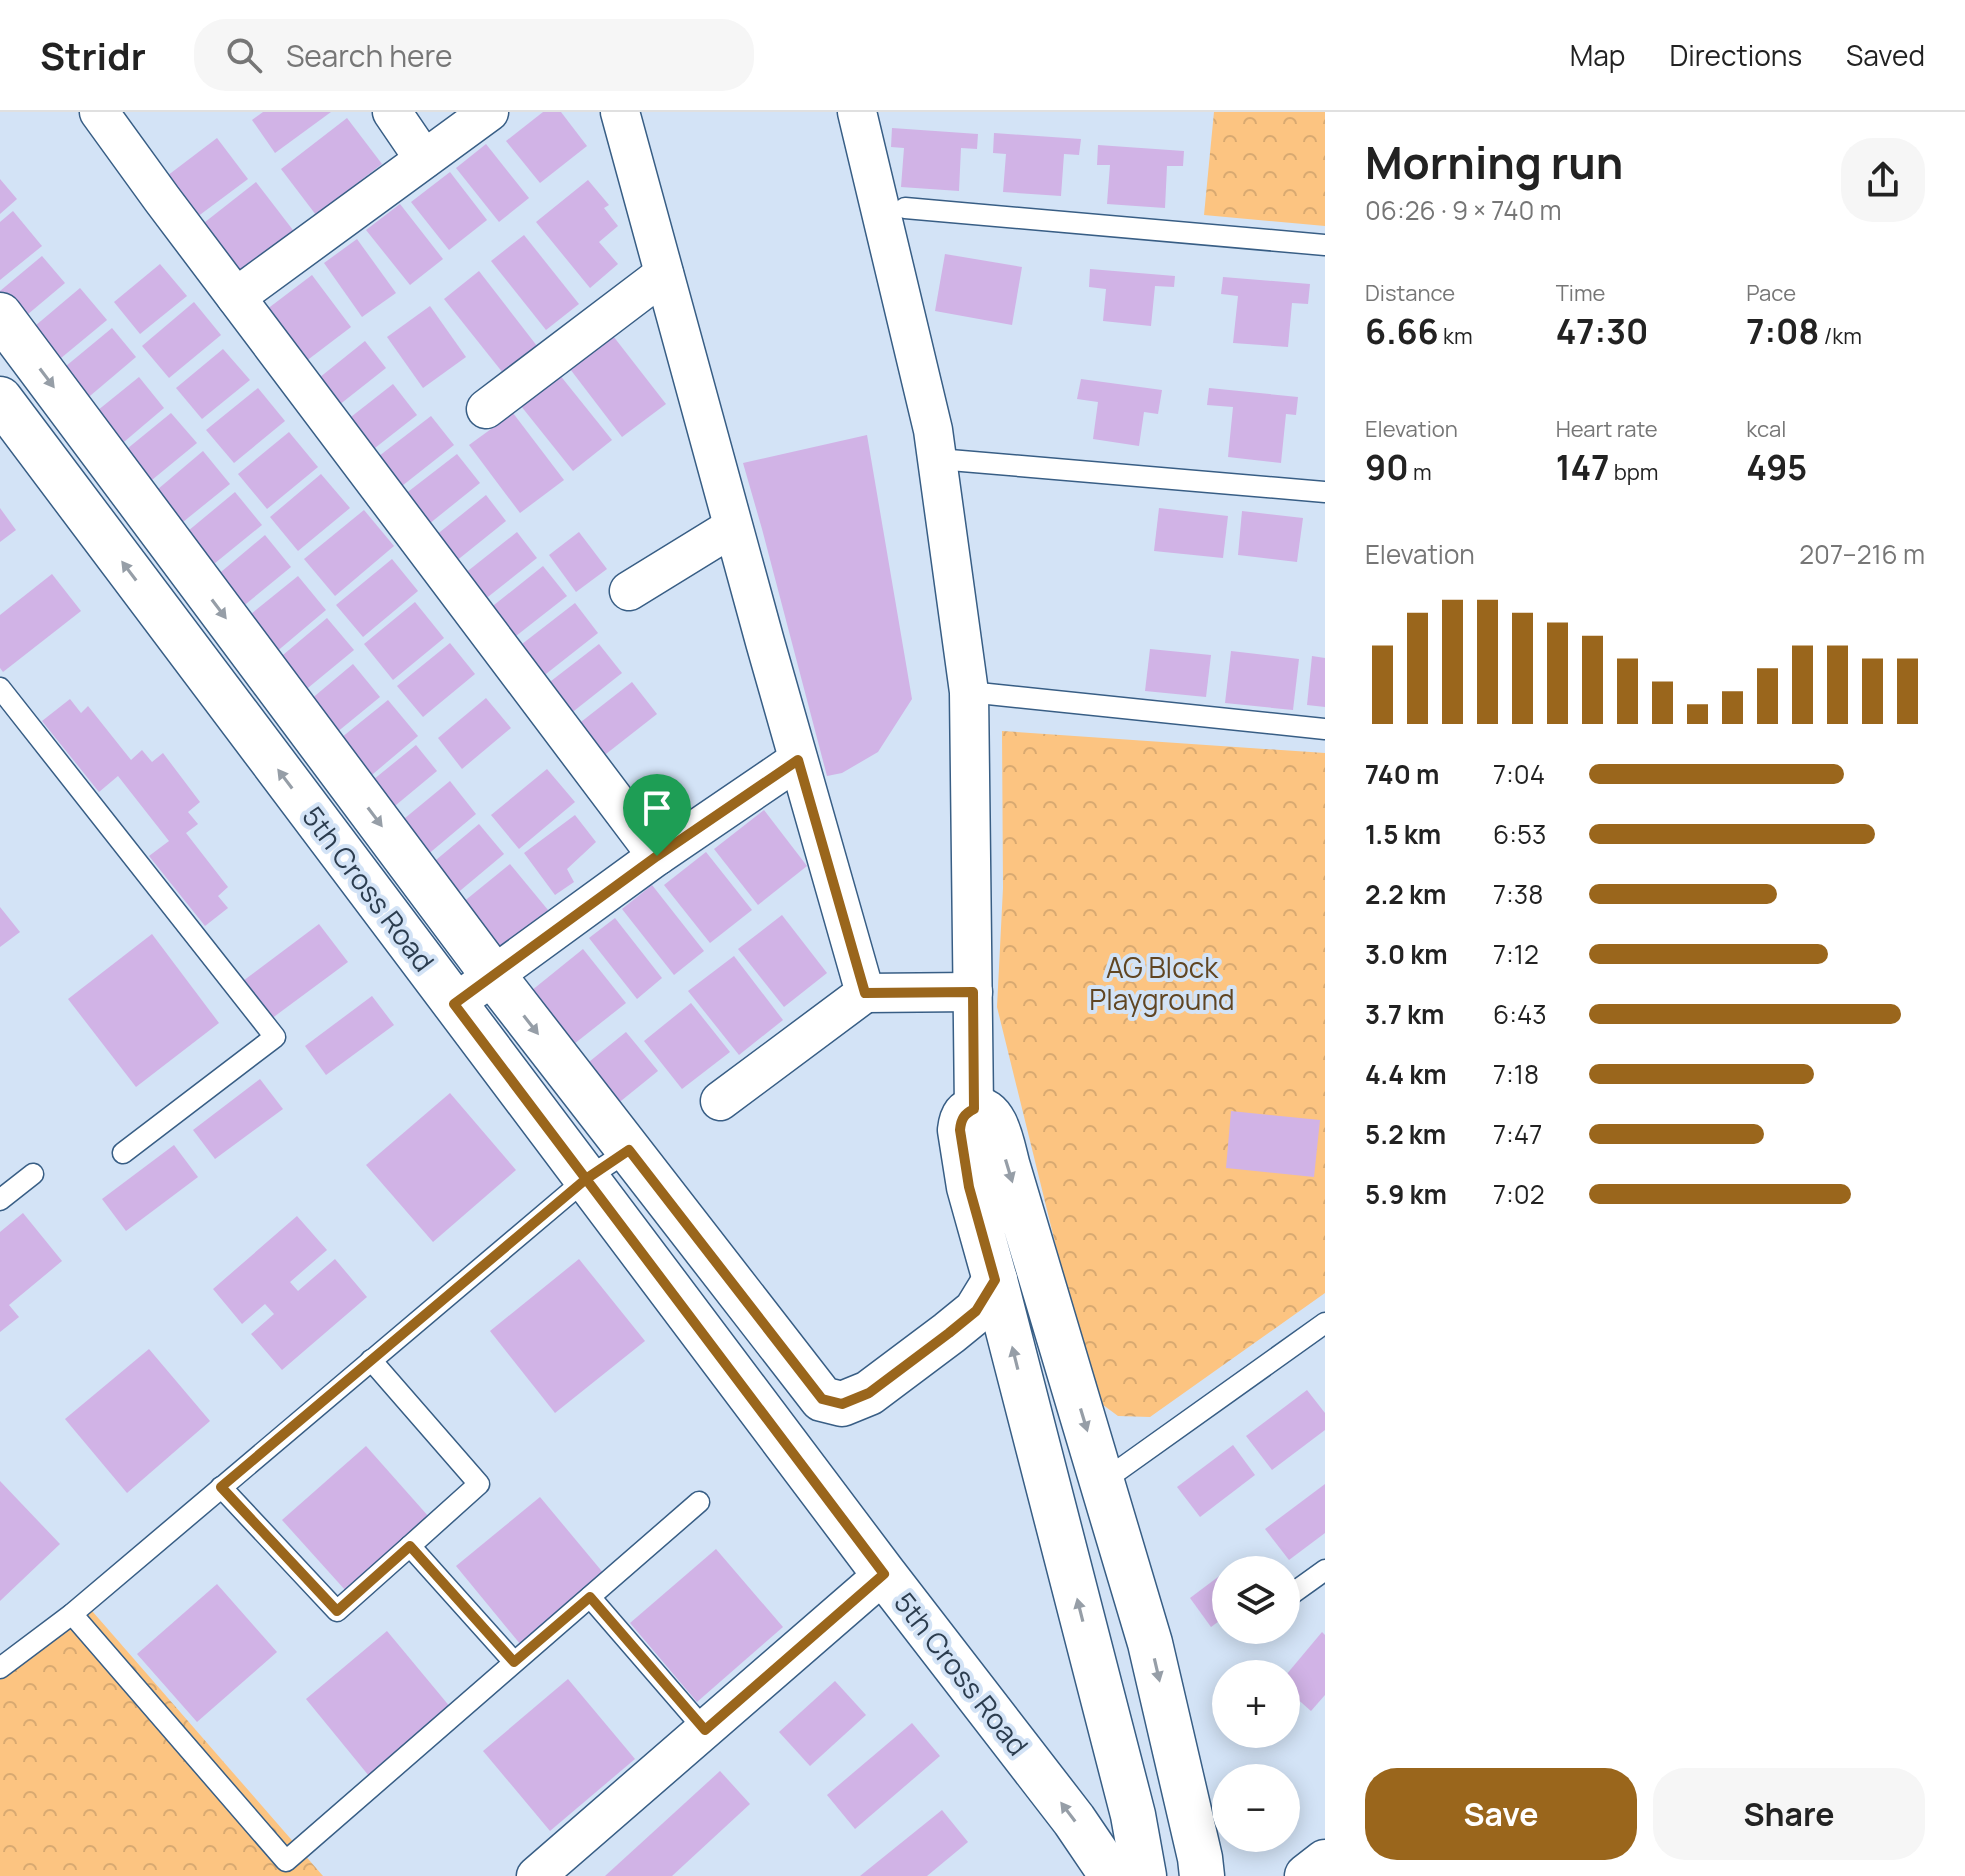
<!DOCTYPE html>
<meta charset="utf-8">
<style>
:root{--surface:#fff;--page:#f6f6f6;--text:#222;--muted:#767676;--line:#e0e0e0;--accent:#9a661c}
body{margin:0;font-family:Manrope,sans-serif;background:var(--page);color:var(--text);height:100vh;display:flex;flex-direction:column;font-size:30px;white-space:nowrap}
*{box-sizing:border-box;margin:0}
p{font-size:26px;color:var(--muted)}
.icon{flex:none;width:44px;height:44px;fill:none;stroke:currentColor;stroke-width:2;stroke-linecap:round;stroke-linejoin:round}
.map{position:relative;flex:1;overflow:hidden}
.panel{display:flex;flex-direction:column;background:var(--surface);width:640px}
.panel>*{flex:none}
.controls{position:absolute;left:1212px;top:1444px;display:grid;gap:16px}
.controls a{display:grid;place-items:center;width:88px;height:88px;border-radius:50%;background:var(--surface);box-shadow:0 4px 20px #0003;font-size:40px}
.pin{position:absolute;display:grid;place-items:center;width:68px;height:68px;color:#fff;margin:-82px -34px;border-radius:50% 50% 50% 0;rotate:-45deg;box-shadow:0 0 8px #0007}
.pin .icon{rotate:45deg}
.round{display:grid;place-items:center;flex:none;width:84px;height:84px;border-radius:32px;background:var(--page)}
.headline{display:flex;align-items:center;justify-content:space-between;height:136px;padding:0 40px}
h1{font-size:44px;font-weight:700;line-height:60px}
.stats{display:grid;grid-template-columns:repeat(3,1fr);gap:12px;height:136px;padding:8px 40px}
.stats div{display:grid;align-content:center}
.stats b{font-size:34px;font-weight:700}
.stats small{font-size:22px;font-weight:400}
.stats p{font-size:22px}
.chart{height:224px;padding:16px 40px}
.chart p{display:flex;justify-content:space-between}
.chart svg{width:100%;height:144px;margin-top:8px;stroke:var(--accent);stroke-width:6}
.cta{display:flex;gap:16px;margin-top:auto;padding:16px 40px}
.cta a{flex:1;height:92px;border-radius:32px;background:var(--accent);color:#fff;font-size:32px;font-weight:700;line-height:92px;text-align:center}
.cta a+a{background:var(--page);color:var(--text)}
ul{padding:0 40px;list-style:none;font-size:26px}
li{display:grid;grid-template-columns:128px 96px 1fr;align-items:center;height:60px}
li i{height:20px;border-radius:10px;background:var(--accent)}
header{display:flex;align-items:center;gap:48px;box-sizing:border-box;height:112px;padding:0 40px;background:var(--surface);border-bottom:2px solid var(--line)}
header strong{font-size:38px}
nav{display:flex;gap:44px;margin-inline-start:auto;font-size:28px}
.search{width:560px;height:72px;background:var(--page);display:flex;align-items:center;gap:20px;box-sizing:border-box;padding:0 28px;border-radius:32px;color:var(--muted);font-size:30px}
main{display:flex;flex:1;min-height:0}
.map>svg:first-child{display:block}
.park{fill:url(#park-crowns)}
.building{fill:#d1b3e6}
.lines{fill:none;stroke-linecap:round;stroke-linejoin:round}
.lane-casing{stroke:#385e85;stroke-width:23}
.street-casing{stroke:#385e85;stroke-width:41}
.secondary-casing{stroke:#385e85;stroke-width:47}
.lane{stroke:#fff;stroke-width:20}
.street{stroke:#fff;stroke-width:38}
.secondary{stroke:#fff;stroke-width:44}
.oneway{fill:#969ea7}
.route-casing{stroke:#fff;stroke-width:16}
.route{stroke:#9a661c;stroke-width:10}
.labels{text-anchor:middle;stroke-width:8;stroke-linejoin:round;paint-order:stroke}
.street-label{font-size:28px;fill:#2c3d4f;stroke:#d3e3f6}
.park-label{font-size:28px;fill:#604522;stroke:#d3e3f6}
</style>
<header>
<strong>Stridr</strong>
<div class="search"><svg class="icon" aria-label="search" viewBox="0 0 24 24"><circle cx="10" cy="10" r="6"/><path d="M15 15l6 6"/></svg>Search here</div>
<nav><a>Map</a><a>Directions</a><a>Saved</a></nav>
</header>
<main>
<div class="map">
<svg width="1325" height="1764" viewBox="0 0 1325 1764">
<defs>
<pattern id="park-crowns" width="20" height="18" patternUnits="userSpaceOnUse" patternTransform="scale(2)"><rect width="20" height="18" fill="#fcc481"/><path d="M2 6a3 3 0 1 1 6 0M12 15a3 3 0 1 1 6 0" fill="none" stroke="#d8a971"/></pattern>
</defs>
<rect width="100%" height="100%" fill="#d3e3f6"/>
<!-- park -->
<g class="park">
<path d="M1214 0H1325V114L1204 103Z"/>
<path d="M1002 619 1325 641V1181L1150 1305 1118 1304 1091 1284 1083 1244 997 895 1003 776Z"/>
<path d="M86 1492 323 1764H0V1568Z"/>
</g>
<!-- building -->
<g class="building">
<path d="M263 0H331L275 41 252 8Z"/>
<path d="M543 0H561L587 34 540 71 506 29Z"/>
<path d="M347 6 382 52 316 103 281 57Z"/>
<path d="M892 16 978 22 977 37 961 36 959 79 901 75 904 36 891 35Z"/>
<path d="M994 21 1081 27 1079 43 1064 42 1061 84 1003 80 1006 42 993 41Z"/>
<path d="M217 26 248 67 193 108 163 67Z"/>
<path d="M486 32 529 86 499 110 456 56Z"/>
<path d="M1098 33 1184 39 1183 54H1167L1165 96 1107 92 1110 53H1097Z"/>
<path d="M450 60 487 108 449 138 411 90Z"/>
<path d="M0 67 17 87 0 102Z"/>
<path d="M588 68 609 93 604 96 618 114 599 130 618 152 590 176 536 110Z"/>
<path d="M256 70 296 122 239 165 200 114Z"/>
<path d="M400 92 443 147 410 173 366 118Z"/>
<path d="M13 99 42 134 0 168V110Z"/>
<path d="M524 123 579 192 546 218 491 149Z"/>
<path d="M357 127 396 181 362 205 324 151Z"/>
<path d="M945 142 1022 155 1012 213 935 199Z"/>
<path d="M42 144 65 171 21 208 0 182V179Z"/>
<path d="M160 152 187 184 140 222 114 190Z"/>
<path d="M1090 157 1175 164 1174 175 1155 174 1151 214 1103 209 1106 177 1089 175Z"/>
<path d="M479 159 537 234 503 261 444 187Z"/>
<path d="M312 163 351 215 301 253 262 201Z"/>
<path d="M1223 165 1310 172 1308 192 1292 191 1288 235 1233 231 1238 184 1221 182Z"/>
<path d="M80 176 107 208 55 251 29 219Z"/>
<path d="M194 190 221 223 169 266 142 234Z"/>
<path d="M430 194 466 245 423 276 387 225Z"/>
<path d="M112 216 136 245 84 289 60 259Z"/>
<path d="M610 220 666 292 622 325 567 253Z"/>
<path d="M365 229 386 256 334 297 314 270Z"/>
<path d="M223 237 250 268 202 307 176 276Z"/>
<path d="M559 262 612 328 573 359 521 294Z"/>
<path d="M139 265 164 296 118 335 92 303Z"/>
<path d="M1081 267 1162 278 1158 302 1144 300 1139 334 1093 327 1098 290 1077 287Z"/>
<path d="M393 272 417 303 366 343 342 312Z"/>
<path d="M258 276 285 309 234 351 206 318Z"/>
<path d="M1209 276 1298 285 1296 303 1286 302 1281 351 1228 345 1233 295 1207 293Z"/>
<path d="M171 301 197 331 147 372 122 341Z"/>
<path d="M513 301 564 368 520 401 469 333Z"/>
<path d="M431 304 454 333 393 381 370 351Z"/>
<path d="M289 320 318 355 267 397 238 362Z"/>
<path d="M867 323 912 587 878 640 842 661 827 664 762 417 743 351Z"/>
<path d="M203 339 230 372 178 414 151 383Z"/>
<path d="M457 342 480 371 424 416 400 386Z"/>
<path d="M321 362 350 396 298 439 270 405Z"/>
<path d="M235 380 262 413 209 456 182 424Z"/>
<path d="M486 383 506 409 450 454 430 428Z"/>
<path d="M0 396 16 418 0 430Z"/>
<path d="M1159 396 1228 404 1223 446 1154 439Z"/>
<path d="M364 398 394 434 335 484 304 447Z"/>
<path d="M1242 399 1303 406 1297 450 1238 443Z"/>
<path d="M517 420 537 446 479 492 459 466Z"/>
<path d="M579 420 607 457 576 480 549 443Z"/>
<path d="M265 423 291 455 241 496 215 465Z"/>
<path d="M392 447 418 479 363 525 336 493Z"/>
<path d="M543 454 567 484 507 531 484 501Z"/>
<path d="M52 462 81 499 3 560 0 556V503Z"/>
<path d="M298 464 326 498 275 541 246 506Z"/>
<path d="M415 490 444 526 393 568 364 532Z"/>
<path d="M575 491 598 521 537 569 513 539Z"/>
<path d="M327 506 354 538 303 580 277 548Z"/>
<path d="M450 531 475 562 423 605 397 574Z"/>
<path d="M599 532 622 561 565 606 542 576Z"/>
<path d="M1150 537 1211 543 1206 585 1145 579Z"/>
<path d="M1231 539 1299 547 1293 598 1225 591Z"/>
<path d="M1312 544 1325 546V595L1307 593Z"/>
<path d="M353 552 380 585 336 621 310 588Z"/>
<path d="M632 570 657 602 597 649 572 617Z"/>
<path d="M486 586 511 616 462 657 438 626Z"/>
<path d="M70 587 81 601 88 594 131 648 142 638 152 650 163 641 200 690 188 700 198 712 186 721 228 775 218 784 228 796 205 814 149 744 169 729 118 664 99 680 42 609Z"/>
<path d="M388 588 418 624 367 667 336 630Z"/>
<path d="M416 633 437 659 390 698 368 672Z"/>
<path d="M547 657 575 690 519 737 491 703Z"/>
<path d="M450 669 476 702 426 744 399 711Z"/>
<path d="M764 698 807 754 758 793 714 737Z"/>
<path d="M575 703 596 730 567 757 574 770 555 783 524 741Z"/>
<path d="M479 712 504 742 455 783 430 753Z"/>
<path d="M706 740 752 798 710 831 664 773Z"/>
<path d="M510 752 548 798 500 837 462 791Z"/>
<path d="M652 773 704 839 674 863 622 797Z"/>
<path d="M0 795 20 820 0 835Z"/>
<path d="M782 803 827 861 784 895 738 837Z"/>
<path d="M615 806 662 866 637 887 589 826Z"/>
<path d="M319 812 348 850 271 907 243 869Z"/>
<path d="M152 822 219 911 136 975 68 887Z"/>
<path d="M583 837 626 891 574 932 531 879Z"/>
<path d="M734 844 783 908 739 943 688 879Z"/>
<path d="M372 884 394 913 326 963 305 934Z"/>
<path d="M691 891 730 940 682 977 644 929Z"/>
<path d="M626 920 658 959 611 997 579 958Z"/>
<path d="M260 967 283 997 215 1047 193 1018Z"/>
<path d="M450 981 516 1058 433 1130 366 1053Z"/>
<path d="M1231 999 1320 1008 1314 1065 1226 1056Z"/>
<path d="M174 1033 198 1065 126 1119 102 1087Z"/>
<path d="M23 1101 62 1149 9 1193 19 1205 0 1220V1120Z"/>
<path d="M297 1104 327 1138 290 1170 298 1179 335 1147 367 1185 282 1258 251 1222 274 1202 265 1192 242 1212 213 1177Z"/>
<path d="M579 1147 645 1229 555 1301 490 1219Z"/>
<path d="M149 1237 210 1309 127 1381 65 1307Z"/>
<path d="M1307 1278 1325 1301V1318L1272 1358 1246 1324Z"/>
<path d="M1233 1333 1255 1363 1200 1405 1177 1375Z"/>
<path d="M366 1334 429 1405 346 1479 282 1408Z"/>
<path d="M0 1369 60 1432 0 1489Z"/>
<path d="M1325 1372V1421L1289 1448 1265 1417Z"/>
<path d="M540 1385 605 1463 521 1533 456 1454Z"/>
<path d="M716 1437 783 1515 697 1590 630 1511Z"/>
<path d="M1246 1445 1256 1458H1228Z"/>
<path d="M1226 1459V1504L1211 1515 1190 1486Z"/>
<path d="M217 1472 277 1540 197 1610 137 1542Z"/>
<path d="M387 1519 451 1596 369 1664 306 1587Z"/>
<path d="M1322 1520 1325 1523V1583L1311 1599 1286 1577V1563Z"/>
<path d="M568 1567 635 1647 550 1719 483 1639Z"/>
<path d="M835 1569 866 1603 810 1654 779 1620Z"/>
<path d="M912 1611 940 1644 855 1717 827 1683Z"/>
<path d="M720 1659 750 1692 672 1764H605Z"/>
<path d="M942 1698 968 1730 927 1764H860Z"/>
</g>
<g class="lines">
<defs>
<g id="lane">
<path d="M905 96 1325 133"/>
<path d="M938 347 1325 380"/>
<path d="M0 576 275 925 123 1041"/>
<path d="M969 580 1325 617"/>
<path d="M0 1088 33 1062"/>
<path d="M371 1248 479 1372 410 1434"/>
<path d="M1102 1370 1325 1211"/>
<path d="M221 1375 337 1499 410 1434 514 1550"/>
<path d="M590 1485 705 1618"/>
<path d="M1286 1486 1325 1458"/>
<path d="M72 1502 286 1749 699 1390"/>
<path d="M0 1556 72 1502 586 1067 629 1038"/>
</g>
<g id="street">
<path d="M99 0 162 87 657 744"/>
<path d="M392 0 424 47"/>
<path d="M620 0 765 530 865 881 720 989"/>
<path d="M857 0 933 318 969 580 974 997"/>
<path d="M236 185 489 0"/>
<path d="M486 297 664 162"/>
<path d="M629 479 733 415"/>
<path d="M865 881 973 880"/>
<path d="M454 892 657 744 798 648"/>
<path d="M536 1764 884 1462"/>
</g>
<g id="secondary">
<path d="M0 203 493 863 822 1287 842 1292 869 1281 949 1221 976 1199 995 1168"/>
<path d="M0 287 884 1462 1074 1708 1112 1764"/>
<path d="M1144 1764 1133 1703 995 1168 969 1075 960 1018C961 1009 963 1000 973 998 997 992 1003 1038 1008 1055L1150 1531 1200 1746 1202 1764"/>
<path d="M1307 1764 1325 1750"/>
</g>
</defs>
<!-- lane casing -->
<use href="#lane" class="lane-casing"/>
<!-- street casing -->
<use href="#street" class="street-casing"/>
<!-- secondary casing -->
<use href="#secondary" class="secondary-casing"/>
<!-- lane -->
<use href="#lane" class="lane"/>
<!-- street -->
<use href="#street" class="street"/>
<!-- secondary -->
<use href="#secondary" class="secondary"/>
</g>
<!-- one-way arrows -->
<defs><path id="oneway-solid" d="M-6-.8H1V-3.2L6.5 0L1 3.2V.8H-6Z" transform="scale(2)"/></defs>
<g class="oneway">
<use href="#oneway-solid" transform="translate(47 266) rotate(53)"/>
<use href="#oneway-solid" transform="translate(129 459) rotate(-127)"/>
<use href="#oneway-solid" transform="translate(219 497) rotate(53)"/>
<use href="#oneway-solid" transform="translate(285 667) rotate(-127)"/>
<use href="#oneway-solid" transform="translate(375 705) rotate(53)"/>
<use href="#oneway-solid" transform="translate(531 913) rotate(52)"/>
<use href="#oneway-solid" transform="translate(1009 1059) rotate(73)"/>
<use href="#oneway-solid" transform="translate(1015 1246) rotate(-104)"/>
<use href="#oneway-solid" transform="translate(1084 1308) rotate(73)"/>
<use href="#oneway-solid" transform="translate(1080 1498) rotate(-104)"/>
<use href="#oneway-solid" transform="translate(1157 1558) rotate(77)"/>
<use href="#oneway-solid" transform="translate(1068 1700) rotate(-127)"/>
</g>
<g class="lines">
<defs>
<path id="route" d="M657 744 454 892 586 1067 221 1375 337 1499 410 1434 514 1550 590 1485 705 1618 884 1462 586 1067 629 1038 822 1287 842 1292 869 1281 949 1221 976 1199 995 1168 969 1075 960 1018C961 1007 964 1002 974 997L973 880 865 881 798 648 657 744"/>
</defs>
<!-- route casing -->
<use href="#route" class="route-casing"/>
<!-- route -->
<use href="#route" class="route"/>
</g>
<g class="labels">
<!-- street labels -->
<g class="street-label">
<text transform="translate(368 777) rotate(53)" y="10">5th Cross Road</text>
<text transform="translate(961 1562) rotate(52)" y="10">5th Cross Road</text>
</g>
<!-- park labels -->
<g class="park-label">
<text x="1162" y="866">AG Block<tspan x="1162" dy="32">Playground</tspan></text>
</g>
</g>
</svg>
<div class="controls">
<a><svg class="icon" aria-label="layers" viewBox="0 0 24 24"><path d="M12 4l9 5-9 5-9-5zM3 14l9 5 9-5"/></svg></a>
<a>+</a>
<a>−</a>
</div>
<div class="pin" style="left:657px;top:744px;background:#1e9e55"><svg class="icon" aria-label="arrive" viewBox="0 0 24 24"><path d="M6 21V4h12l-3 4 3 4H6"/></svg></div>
</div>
<section class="panel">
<div class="headline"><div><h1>Morning run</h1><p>06:26 · 9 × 740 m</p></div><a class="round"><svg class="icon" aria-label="share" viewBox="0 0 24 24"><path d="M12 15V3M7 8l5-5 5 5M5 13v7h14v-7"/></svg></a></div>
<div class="stats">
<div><p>Distance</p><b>6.66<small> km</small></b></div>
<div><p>Time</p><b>47:30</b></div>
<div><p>Pace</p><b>7:08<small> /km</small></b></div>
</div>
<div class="stats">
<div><p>Elevation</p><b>90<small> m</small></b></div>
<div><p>Heart rate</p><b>147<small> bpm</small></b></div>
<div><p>kcal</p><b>495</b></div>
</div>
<div class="chart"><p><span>Elevation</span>207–216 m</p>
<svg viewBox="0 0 160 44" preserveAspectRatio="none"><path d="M5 44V20M15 44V10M25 44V6M35 44V6M45 44V10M55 44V13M65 44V17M75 44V24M85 44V31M95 44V38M105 44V34M115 44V27M125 44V20M135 44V20M145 44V24M155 44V24"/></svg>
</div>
<ul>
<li><b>740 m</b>7:04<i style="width:76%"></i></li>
<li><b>1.5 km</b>6:53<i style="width:85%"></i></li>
<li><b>2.2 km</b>7:38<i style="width:56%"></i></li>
<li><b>3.0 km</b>7:12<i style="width:71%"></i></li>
<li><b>3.7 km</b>6:43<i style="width:93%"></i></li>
<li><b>4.4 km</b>7:18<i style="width:67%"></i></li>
<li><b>5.2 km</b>7:47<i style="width:52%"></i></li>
<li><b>5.9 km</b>7:02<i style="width:78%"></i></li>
</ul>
<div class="cta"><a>Save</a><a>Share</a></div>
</section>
</main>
